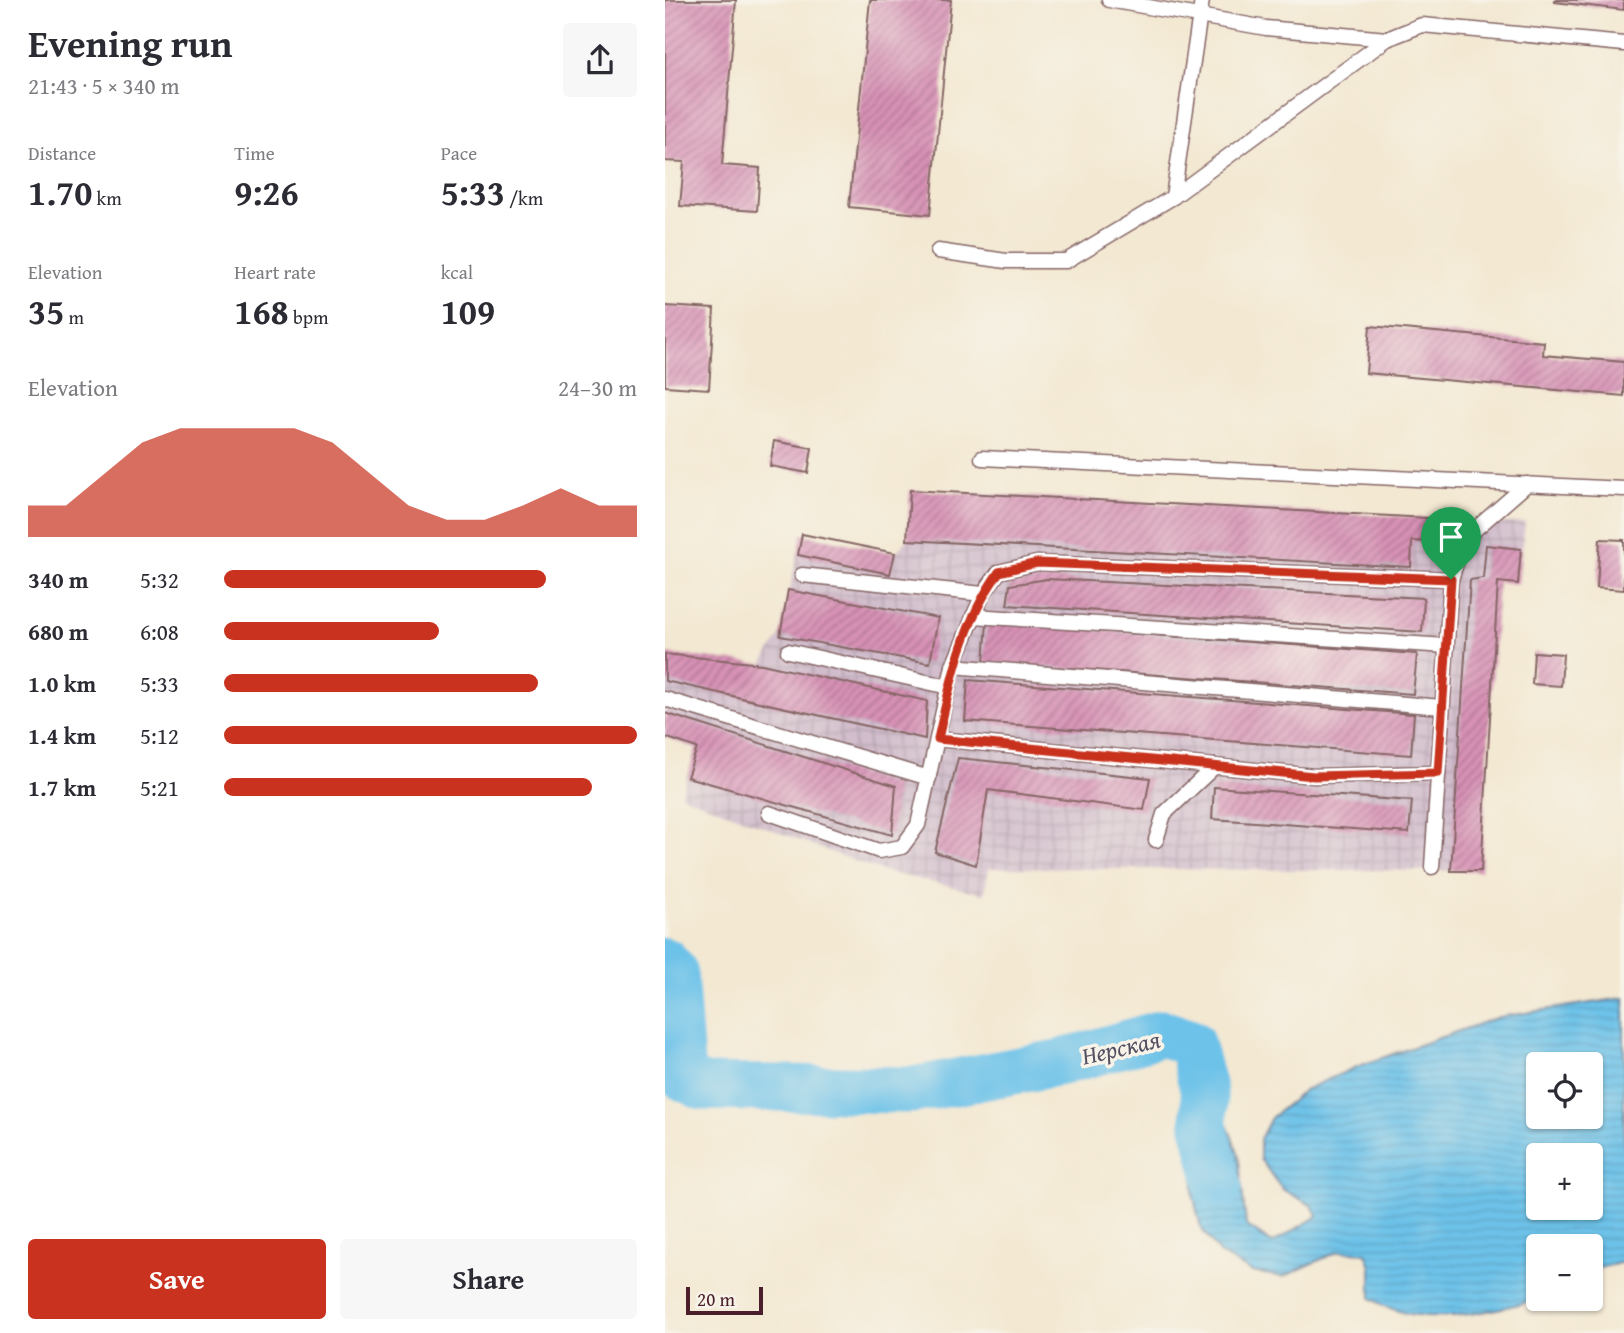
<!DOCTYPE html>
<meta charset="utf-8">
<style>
:root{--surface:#fff;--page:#f7f7f7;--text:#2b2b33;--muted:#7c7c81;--accent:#c8321e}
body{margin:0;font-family:"Gentium Book Plus",serif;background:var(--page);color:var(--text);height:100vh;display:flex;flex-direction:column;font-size:26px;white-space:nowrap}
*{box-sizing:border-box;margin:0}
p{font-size:23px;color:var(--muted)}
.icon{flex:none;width:38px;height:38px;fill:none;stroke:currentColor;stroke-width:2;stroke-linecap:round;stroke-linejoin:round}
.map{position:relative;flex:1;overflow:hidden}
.sheet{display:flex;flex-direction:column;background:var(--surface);width:665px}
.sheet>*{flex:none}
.controls{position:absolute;left:861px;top:1052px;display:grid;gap:14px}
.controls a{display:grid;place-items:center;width:77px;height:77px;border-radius:7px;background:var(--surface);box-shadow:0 2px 5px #0004;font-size:35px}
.scale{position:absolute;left:21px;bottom:18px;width:77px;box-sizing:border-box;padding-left:7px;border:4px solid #4a1f2b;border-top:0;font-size:19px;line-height:24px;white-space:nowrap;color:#4a1f2b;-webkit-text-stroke:5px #f7f3e8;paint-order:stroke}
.pin{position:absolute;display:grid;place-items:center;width:60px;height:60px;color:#fff;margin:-72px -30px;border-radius:50% 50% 50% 0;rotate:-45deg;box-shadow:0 0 7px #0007}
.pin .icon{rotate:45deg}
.round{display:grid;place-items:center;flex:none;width:74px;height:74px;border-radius:7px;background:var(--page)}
.summary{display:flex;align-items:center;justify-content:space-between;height:119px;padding:0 28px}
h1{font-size:38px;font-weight:700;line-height:52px}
.figures{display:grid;grid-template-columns:repeat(3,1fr);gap:10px;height:119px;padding:7px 28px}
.figures div{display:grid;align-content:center}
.figures b{font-size:35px;font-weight:700}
.figures small{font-size:19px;font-weight:400}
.figures p{font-size:19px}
.chart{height:196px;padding:14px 28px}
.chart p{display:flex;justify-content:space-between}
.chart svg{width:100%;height:126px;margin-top:7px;fill:var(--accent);opacity:.7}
.primary-button{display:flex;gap:14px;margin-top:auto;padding:14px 28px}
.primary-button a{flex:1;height:80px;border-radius:7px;background:var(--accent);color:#fff;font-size:28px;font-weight:700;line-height:80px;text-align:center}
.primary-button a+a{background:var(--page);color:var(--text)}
ul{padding:0 28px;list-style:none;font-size:23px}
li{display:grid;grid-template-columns:112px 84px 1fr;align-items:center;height:52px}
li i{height:18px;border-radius:9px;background:var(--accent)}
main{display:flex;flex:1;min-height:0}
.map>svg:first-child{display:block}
.industrial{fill:url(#industrial-grid)}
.water{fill:url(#water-rules);stroke:#5c708a;stroke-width:2;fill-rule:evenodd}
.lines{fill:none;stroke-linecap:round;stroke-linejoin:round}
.river{stroke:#6dc2e9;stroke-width:47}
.building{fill:url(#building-hatch)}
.lane-casing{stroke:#856565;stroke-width:17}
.lane{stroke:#fff;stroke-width:14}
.route-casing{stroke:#fff;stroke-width:14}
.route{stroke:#c8321e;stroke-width:9}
.labels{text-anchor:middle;stroke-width:7;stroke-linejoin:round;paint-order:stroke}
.water-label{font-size:24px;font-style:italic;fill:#545064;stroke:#f7f3e8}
</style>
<main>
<section class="sheet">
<div class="summary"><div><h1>Evening run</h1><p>21:43 · 5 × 340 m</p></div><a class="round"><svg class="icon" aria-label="share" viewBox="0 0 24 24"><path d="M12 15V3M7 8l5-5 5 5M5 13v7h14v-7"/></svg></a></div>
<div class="figures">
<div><p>Distance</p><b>1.70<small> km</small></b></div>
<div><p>Time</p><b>9:26</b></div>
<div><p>Pace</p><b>5:33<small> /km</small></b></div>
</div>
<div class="figures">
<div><p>Elevation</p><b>35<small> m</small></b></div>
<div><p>Heart rate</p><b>168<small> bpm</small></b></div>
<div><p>kcal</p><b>109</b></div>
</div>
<div class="chart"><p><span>Elevation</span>24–30 m</p>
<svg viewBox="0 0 160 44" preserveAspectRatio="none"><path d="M0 44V33L10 33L20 22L30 11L40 6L50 6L60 6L70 6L80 11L90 22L100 33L110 38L120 38L130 33L140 27L150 33L160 33V44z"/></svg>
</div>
<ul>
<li><b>340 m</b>5:32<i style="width:78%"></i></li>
<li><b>680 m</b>6:08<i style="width:52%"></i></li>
<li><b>1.0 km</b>5:33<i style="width:76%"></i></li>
<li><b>1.4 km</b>5:12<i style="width:100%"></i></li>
<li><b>1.7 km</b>5:21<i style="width:89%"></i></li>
</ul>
<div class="primary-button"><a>Save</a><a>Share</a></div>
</section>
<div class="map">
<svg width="959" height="1333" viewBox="0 0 959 1333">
<defs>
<pattern id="industrial-grid" width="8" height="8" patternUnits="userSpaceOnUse" patternTransform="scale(1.75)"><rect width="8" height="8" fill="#d1bdcc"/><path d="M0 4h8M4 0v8" fill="none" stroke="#b5a2af"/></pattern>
<pattern id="water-rules" width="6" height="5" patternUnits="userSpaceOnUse" patternTransform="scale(1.75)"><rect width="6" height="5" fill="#6dc2e9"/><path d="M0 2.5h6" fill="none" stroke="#60a6c8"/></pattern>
<pattern id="building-hatch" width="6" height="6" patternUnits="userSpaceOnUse" patternTransform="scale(1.75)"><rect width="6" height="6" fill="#d791b5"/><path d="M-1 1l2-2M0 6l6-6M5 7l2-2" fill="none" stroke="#b07693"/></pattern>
</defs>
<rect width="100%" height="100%" fill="#f7f3e8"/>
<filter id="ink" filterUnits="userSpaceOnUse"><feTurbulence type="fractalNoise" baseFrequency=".0143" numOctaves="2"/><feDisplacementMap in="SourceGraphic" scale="14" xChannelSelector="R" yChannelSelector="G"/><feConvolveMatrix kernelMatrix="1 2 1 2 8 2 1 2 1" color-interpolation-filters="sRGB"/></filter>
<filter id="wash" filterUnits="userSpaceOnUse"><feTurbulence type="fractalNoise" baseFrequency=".00686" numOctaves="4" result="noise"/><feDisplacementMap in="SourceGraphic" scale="28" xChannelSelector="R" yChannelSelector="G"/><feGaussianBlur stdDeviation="1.57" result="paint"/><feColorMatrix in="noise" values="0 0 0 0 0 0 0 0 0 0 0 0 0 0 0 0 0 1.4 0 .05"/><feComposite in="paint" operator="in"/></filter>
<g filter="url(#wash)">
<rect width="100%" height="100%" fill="#f3e8d2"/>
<!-- industrial -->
<path class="industrial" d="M245 490 780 519 816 525 860 522 853 584 833 582 816 871 324 868 319 894 213 870 16 795 31 749 0 737V654L97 664 115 636 137 534 230 553 242 540Z"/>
<!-- water -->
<path class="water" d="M959 998V1262L926 1270V1246H873L874 1299C822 1312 754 1331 706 1298V1266L701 1253 674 1251 618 1277 587 1272 555 1254 536 1228 528 1194 531 1136 539 1126 562 1125 573 1152 581 1225 607 1243 653 1216 646 1205 617 1189 595 1159V1139L606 1118 641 1089 694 1066 834 1017ZM873 1064H926V1116H873ZM873 1155H926V1208H873Z"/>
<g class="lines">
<!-- river -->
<path class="river" d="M0 961 9 972 17 1077 38 1087 248 1090 397 1062 497 1033 526 1043 539 1092V1126L554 1187"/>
</g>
<g id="blocks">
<!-- building -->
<g class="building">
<path d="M0 0H71L57 165 95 168 92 211 15 206 19 162 0 161Z"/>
<path d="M205 0H286L265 215 184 207Z"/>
<path d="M890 0H959V10L890 2Z"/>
<path d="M0 306 49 309 44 389 0 386Z"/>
<path d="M705 326 879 342 878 355 959 362V396L701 373Z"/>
<path d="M109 441 147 448 143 473 105 466Z"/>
<path d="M245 490 780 519 779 543 747 541 746 567 242 540Z"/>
<path d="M137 534 230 553 225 574 133 555Z"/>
<path d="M935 539 959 540V590L932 588Z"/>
<path d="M821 545 856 549 853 584 833 582 816 871H786L805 580 818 578Z"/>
<path d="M382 579 759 598 757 632 342 605 345 585Z"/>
<path d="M123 590 273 618 265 663 115 636Z"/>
<path d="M322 623 752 654 748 694 319 662Z"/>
<path d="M869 652 898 654 896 686 867 684Z"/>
<path d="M0 654 97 664 262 701 260 739 0 681Z"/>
<path d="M303 680 749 714 746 755 300 721Z"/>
<path d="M0 713 231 786 227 835 22 777 32 748 0 737Z"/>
<path d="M293 758 485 778 479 810 323 790 311 865 270 852Z"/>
<path d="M549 787 747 801 744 833 547 819Z"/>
</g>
</g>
</g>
<g filter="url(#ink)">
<use href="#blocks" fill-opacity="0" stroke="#856565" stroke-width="2"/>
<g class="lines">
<defs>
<g id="lane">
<path d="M444 0 601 28 722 39"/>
<path d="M508 197 537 0"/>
<path d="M273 251 341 261H401L508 197 722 39 757 25 959 44"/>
<path d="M317 458 959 489"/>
<path d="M137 575 318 594"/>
<path d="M308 616 782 646"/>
<path d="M123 651 284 687"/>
<path d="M288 666 777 707"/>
<path d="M0 699 264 778"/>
<path d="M273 739 649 776 773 773"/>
<path d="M104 813 214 851 237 847 253 825 288 666 318 594 334 572 372 563 786 579"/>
<path d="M491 840 499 814 550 766"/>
<path d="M767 867 786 579 799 539 862 484"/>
</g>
</defs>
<!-- lane casing -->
<use href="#lane" class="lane-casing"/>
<!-- lane -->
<use href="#lane" class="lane"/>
</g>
</g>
<g class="lines" filter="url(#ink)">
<defs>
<path id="route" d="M372 563 786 579 773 773 649 776 273 739C286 679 298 622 334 572Z"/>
</defs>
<!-- route casing -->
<use href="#route" class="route-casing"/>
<!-- route -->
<use href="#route" class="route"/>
</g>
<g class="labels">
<!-- water labels -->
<g class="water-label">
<text transform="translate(456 1048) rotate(-13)" y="8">Нерская</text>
</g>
</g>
</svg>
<div class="controls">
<a><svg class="icon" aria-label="locate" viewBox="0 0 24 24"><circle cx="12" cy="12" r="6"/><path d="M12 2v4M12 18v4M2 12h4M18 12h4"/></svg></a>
<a>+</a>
<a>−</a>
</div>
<div class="scale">20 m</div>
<div class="pin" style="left:786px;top:579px;background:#1e9e55"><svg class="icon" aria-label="arrive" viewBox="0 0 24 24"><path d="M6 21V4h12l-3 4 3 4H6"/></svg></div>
</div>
</main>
